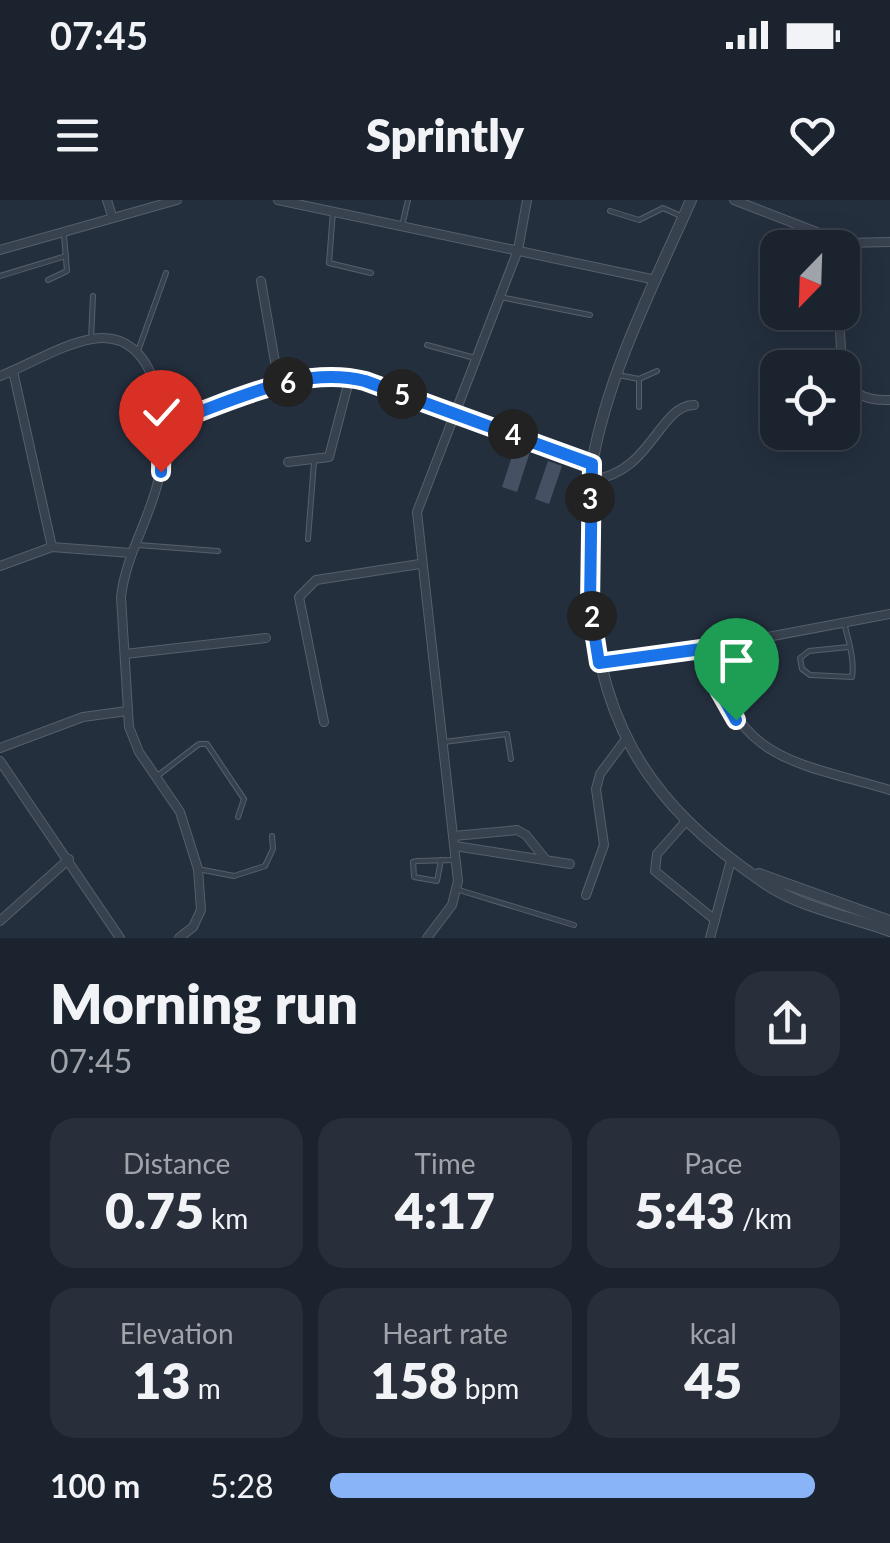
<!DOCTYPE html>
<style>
:root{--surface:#1b232e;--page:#282f3a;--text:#f1f3f6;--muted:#a0a4aa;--line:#39404a;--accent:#8ab4f8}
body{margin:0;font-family:Lato,sans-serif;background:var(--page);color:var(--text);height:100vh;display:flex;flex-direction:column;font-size:38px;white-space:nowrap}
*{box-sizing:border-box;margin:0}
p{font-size:32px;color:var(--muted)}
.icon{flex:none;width:55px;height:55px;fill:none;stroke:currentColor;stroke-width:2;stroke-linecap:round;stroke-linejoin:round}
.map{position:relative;height:738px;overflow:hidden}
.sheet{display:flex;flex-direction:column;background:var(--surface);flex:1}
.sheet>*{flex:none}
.needle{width:65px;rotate:203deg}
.tools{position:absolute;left:760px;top:30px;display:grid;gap:20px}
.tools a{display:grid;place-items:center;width:100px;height:100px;border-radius:20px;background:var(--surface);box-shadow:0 5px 25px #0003,0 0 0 2px var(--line);font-size:50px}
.pin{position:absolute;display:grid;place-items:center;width:85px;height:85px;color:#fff;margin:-102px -42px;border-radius:50% 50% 50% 0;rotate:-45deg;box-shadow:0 0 10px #0007}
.pin .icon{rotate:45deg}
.km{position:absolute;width:50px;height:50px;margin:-25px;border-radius:50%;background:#222;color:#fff;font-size:28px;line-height:50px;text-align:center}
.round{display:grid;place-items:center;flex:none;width:105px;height:105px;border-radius:30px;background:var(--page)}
.summary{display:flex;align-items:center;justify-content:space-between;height:170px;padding:0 50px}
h1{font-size:55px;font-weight:800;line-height:75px}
.figures{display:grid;grid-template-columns:repeat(3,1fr);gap:15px;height:170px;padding:10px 50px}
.figures div{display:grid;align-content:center;border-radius:25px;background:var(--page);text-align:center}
.figures b{font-size:50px;font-weight:800}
.figures small{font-size:28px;font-weight:400}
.figures p{font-size:28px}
ul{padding:0 50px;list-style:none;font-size:32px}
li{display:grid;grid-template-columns:160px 120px 1fr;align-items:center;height:75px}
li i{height:25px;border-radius:12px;background:var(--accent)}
.status{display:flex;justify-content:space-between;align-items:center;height:70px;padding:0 50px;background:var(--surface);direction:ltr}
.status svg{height:28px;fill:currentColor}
header{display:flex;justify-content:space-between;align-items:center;height:130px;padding:0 50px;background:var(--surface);font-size:45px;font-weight:800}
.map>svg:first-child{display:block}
.building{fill:#455162}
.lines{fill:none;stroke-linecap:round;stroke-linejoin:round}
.service-casing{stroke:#565f6c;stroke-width:6}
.minor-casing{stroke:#565f6c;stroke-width:10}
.tertiary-casing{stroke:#565f6c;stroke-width:12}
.service{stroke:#38414e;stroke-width:4}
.minor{stroke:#38414e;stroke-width:8}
.tertiary{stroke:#38414e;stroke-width:10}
.route-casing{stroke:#fff;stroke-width:20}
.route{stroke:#1a73e8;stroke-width:12}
</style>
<div class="status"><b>07:45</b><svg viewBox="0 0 49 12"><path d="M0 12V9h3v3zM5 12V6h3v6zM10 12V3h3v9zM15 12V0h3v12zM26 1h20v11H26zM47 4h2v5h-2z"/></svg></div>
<header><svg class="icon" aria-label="menu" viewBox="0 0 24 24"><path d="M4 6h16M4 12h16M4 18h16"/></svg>Sprintly<svg class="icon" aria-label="heart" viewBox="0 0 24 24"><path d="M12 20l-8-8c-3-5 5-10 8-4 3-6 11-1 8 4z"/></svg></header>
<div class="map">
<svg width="890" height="738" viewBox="0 0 890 738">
<rect width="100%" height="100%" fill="#242f3e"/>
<!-- building -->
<g class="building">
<path d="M515 247 530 252 517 292 502 287Z"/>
<path d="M548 261 562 266 549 304 535 299Z"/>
</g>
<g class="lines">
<defs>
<g id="service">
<path d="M333 11 329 63 371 73"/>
<path d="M610 11 639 20 663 8 683 17"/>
<path d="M402 26 408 0"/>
<path d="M0 76 66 56"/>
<path d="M48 80 67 71 64 35"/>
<path d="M500 97 590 115"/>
<path d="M91 139 93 96"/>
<path d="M427 145 475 158"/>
<path d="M138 151 166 73"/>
<path d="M618 175 639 179 657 171"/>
<path d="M639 179V207"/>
<path d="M308 339 314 262"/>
<path d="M138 345 218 351"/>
<path d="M844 422C848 440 855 459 852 477L810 475 802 469 800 458 809 451 849 447"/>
<path d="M444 542 507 534 511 559"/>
<path d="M156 577 199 544H207L244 599 238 617"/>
<path d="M441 660 437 681 414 677 413 662 417 661 453 660"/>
<path d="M198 669 234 676 265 666 273 649 272 636"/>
<path d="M459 690 574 725"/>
</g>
<g id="minor">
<path d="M107 0 112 16"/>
<path d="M278 0 656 80"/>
<path d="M734 0 845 43 890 42"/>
<path d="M0 50 177 0"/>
<path d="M842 72 845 43"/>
<path d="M261 81 279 185"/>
<path d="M839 112 842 168"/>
<path d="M842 168C847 194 866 201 890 200"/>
<path d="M13 171 52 347"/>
<path d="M0 176C29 165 62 144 92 139 160 127 169 227 160 273 152 316 126 353 121 397L129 527 139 552 180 612 198 669 201 710 193 727 179 738"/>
<path d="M162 225C227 205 297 164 365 181L591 264"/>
<path d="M288 262 329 257 350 177"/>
<path d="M591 280C651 274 659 205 694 205"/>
<path d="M0 366 52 347 131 353"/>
<path d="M709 448C735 561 792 561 890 590"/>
<path d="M125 454 266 438"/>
<path d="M599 463 709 448 890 414"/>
<path d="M324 522 299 397 316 380 420 364"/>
<path d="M0 548 83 517 127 511"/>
<path d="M0 561 120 738"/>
<path d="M687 620 657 654 655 671 715 720"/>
<path d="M454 636 517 630 526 635 546 660"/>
<path d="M455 646 570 664"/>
<path d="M586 695 604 645 596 589 600 574 626 539"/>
<path d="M0 721 69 659"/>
<path d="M427 738 452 705 458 681 417 312 518 50 527 0"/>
<path d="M710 738 731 660"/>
</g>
<g id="tertiary">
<path d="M691 0C654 84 608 173 592 264 586 295 588 331 589 363 594 515 641 601 769 686 803 708 852 717 890 731"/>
<path d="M759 674 890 721"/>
</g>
</defs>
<!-- service casing -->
<use href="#service" class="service-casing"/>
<!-- minor casing -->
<use href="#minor" class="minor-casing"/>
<!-- tertiary casing -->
<use href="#tertiary" class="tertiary-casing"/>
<!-- service -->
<use href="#service" class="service"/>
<!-- minor -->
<use href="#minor" class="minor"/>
<!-- tertiary -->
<use href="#tertiary" class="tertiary"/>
</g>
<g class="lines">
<defs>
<path id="route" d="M161 272 162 225C227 205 297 164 365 181L592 264 590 406 599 463 709 448 719 490 736 520"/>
</defs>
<!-- route casing -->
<use href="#route" class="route-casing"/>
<!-- route -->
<use href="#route" class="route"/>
</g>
</svg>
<div class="tools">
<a><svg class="needle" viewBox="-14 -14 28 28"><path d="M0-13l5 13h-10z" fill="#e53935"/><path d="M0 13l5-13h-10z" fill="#a0a4aa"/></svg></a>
<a><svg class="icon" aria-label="locate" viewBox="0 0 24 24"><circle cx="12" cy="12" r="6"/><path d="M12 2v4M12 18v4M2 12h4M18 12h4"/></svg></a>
</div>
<div class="pin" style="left:736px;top:520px;background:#1e9e55"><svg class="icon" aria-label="arrive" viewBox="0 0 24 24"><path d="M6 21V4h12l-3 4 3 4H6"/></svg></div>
<div class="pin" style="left:161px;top:272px;background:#d93025"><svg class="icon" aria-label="check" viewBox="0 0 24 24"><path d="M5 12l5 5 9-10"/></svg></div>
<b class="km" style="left:592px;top:416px">2</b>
<b class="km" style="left:590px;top:298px">3</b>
<b class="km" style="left:513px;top:234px">4</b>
<b class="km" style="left:402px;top:194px">5</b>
<b class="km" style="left:288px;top:182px">6</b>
</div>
<section class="sheet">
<div class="summary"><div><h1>Morning run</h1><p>07:45</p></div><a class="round"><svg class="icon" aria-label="share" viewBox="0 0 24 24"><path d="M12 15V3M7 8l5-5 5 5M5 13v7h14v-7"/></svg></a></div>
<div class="figures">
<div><p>Distance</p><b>0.75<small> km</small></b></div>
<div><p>Time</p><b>4:17</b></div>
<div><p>Pace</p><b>5:43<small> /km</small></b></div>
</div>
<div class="figures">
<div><p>Elevation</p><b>13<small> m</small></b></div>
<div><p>Heart rate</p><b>158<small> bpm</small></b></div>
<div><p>kcal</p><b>45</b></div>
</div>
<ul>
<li><b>100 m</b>5:28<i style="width:95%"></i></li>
</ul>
</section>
